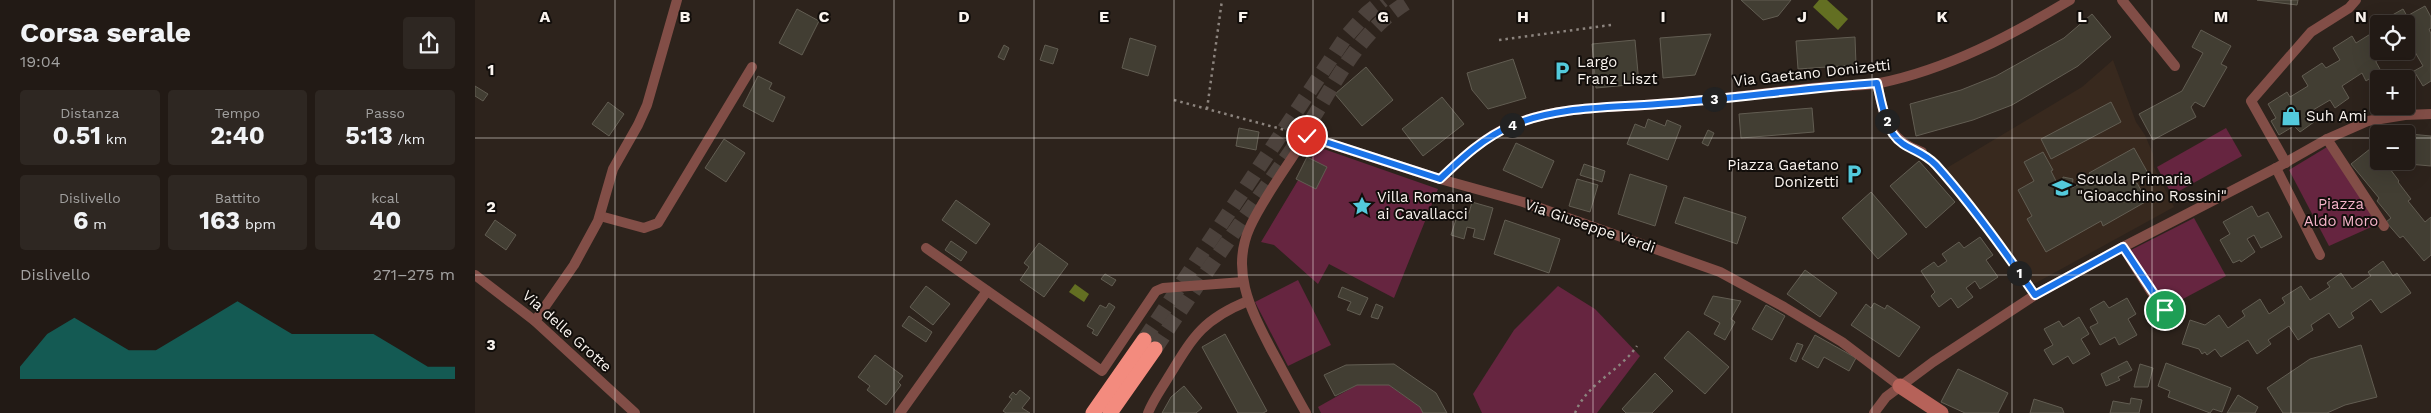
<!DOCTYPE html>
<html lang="it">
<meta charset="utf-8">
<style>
:root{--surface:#221a15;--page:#2e2722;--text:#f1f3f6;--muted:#a2a1a0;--line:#3f3834;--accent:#0f766e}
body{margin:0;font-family:"Work Sans",sans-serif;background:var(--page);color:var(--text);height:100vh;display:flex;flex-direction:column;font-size:19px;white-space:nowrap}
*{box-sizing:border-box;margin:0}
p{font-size:16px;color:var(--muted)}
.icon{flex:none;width:28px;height:28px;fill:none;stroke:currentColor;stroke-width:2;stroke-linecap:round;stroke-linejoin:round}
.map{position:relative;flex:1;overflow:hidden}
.sheet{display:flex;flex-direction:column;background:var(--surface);width:475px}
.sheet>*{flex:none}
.controls{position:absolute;left:1895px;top:15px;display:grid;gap:10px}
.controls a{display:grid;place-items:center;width:45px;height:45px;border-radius:5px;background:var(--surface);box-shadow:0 5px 20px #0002,0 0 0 1px var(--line);font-size:25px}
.pin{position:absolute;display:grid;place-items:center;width:42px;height:42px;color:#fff;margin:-21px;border:2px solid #fff;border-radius:50%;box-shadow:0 1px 5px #0007}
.km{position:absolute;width:25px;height:25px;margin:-12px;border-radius:50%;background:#222;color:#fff;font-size:14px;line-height:25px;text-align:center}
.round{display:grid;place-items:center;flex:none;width:52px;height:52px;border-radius:5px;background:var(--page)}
.head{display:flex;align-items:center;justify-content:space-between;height:85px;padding:0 20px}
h1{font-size:28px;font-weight:700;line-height:38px}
.figures{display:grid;grid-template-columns:repeat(3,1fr);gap:8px;height:85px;padding:5px 20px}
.figures div{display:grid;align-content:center;border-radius:5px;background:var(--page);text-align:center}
.figures b{font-size:25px;font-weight:700}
.figures small{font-size:14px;font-weight:400}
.figures p{font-size:14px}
.chart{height:140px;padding:10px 20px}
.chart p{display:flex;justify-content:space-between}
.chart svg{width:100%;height:90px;margin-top:5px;fill:var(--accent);opacity:.7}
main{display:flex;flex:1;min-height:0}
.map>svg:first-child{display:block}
.built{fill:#38291e}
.green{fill:#662540}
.water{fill:#636f22}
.building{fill:#423e33;stroke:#625d52}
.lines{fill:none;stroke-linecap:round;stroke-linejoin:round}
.highway-tunnel{stroke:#4c423c;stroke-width:15;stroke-dasharray:15 8;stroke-linecap:butt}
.path{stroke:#8c847e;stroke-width:2.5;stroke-dasharray:2.5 4;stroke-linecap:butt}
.street{stroke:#824e47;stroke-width:10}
.secondary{stroke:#b66259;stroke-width:15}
.highway{stroke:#f38b7e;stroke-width:15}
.route-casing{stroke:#fff;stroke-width:10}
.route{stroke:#1a73e8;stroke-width:6}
.grid{fill:none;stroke:#faf4ef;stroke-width:1;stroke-opacity:0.55}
.labels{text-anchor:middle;stroke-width:4;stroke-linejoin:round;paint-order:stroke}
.poi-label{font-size:15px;fill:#faf4ef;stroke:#120e0b;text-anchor:start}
.street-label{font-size:15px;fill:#faf4ef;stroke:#120e0b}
.park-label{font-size:15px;fill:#f5b4c9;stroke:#120e0b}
.grid-label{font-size:16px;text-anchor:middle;font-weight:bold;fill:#faf4ef;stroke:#120e0b;stroke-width:4;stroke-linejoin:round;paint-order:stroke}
</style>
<main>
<section class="sheet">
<div class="head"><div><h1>Corsa serale</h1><p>19:04</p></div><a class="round"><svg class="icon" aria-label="share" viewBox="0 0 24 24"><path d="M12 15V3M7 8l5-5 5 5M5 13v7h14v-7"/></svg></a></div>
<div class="figures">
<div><p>Distanza</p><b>0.51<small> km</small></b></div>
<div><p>Tempo</p><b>2:40</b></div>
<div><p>Passo</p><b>5:13<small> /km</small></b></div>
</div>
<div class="figures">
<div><p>Dislivello</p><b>6<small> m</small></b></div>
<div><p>Battito</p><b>163<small> bpm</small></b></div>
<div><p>kcal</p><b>40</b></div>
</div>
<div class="chart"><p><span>Dislivello</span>271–275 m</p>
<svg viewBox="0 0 160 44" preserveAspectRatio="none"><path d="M0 44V38L10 22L20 14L30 22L40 30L50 30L60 22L70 14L80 6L90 14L100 22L110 22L120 22L130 22L140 30L150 38L160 38V44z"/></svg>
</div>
</section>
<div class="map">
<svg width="1956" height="413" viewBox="0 0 1956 413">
<rect width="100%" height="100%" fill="#2d231c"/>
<!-- built -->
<path class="built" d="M1638 60 1661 122 1670 135 1678 154 1679 167 1699 207 1559 284 1470 169 1607 87Z"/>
<!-- green -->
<g class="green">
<path d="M1751 128 1767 156 1697 195 1682 167Z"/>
<path d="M843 147 963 189 919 298 854 264 843 284 799 245 786 242Z"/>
<path d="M1852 147 1903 224 1854 246 1814 170Z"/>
<path d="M1719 218 1751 276 1691 308 1656 250Z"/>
<path d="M823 280 856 345 813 366 780 302Z"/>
<path d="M1083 286 1120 309 1165 356 1122 413H1007L998 394 1039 330Z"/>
<path d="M882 385H914L945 407 948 413H846L843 407Z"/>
</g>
<!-- water -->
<g class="water">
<path d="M1344 0H1352L1373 19 1363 30 1338 7Z"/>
<path d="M600 284 614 294 609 302 594 292Z"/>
</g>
<!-- building -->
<g class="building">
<path d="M1266 0H1316L1303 16 1288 20Z"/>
<path d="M1782 0H1823L1822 5Z"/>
<path d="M1950 6 1956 17V28L1954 29 1956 34V81L1948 86 1939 71 1948 66 1936 45 1931 48V24H1916L1912 18 1928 9 1932 16Z"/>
<path d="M322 9 344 21 327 55 304 43Z"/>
<path d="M1617 14 1636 37 1603 66 1537 105 1498 120 1441 136 1435 104 1486 90 1521 76 1589 38Z"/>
<path d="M1726 30 1756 46 1746 64 1752 67 1729 107 1720 102 1716 107 1721 117 1678 140 1664 114 1707 91 1728 53 1717 47Z"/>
<path d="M1897 33 1904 44V51H1906L1903 53 1901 62 1906 71 1891 81 1887 73 1867 86 1874 98 1860 108 1855 100 1833 113 1839 122 1825 132 1819 126 1804 135 1796 121 1801 118 1793 104 1812 92 1815 97 1833 86 1827 76 1847 63 1851 68 1865 60 1858 48 1877 36 1881 43Z"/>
<path d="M1236 34 1220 75 1188 78 1185 38Z"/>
<path d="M1380 37 1381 65 1323 69 1321 41Z"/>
<path d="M655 38 681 46 673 76 647 68Z"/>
<path d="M1160 40 1164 84 1121 88 1117 44Z"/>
<path d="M529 45 534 48 529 60 523 57Z"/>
<path d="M570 45 583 49 578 64 565 60Z"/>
<path d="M1038 59 1051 98 1013 109 997 90 992 73Z"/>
<path d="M891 67 918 100 887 126 860 94Z"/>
<path d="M283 76 297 83 294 89 310 97 298 122 268 106Z"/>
<path d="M0 86 13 94 8 101 0 96Z"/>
<path d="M967 97 989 124 948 156 927 129Z"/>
<path d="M133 102 149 114 134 136 117 124Z"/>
<path d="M1636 102 1646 122 1576 159 1566 139Z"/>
<path d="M1337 108 1339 132 1266 138 1264 114Z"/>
<path d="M1173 119 1190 126 1192 120 1206 126 1193 160 1152 144 1160 124 1170 128Z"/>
<path d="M764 128 784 132 781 150 761 146Z"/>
<path d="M1233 130 1239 133 1233 146 1227 143Z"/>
<path d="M1935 134 1956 136V166L1933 164Z"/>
<path d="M249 139 270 153 251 182 230 168Z"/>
<path d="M1041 143 1079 161 1067 188 1028 170Z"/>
<path d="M1900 145 1904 149V161H1909L1924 181 1923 182 1936 199 1933 201 1950 222 1956 217V255L1949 261 1928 236 1925 238 1911 222 1916 218 1902 201 1904 198 1876 164Z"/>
<path d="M1659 148 1674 175 1657 184 1662 183 1672 201 1628 226 1626 221 1571 252 1552 219 1557 216 1543 190 1559 181 1549 162 1568 152 1578 170 1576 171 1583 185 1587 186 1588 177 1598 179 1597 188 1616 177 1614 173Z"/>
<path d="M832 157 852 167 841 189 821 179Z"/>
<path d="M1444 161 1480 202 1451 228 1415 186Z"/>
<path d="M1109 164 1130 171 1127 182 1105 175Z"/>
<path d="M1155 174 1192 186 1180 226 1143 214Z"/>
<path d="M1102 179 1123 185 1115 212 1094 206Z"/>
<path d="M1396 192 1432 234 1403 259 1367 218Z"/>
<path d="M1209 197 1271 217 1262 244 1200 223Z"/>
<path d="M481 200 515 224 501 244 467 220Z"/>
<path d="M997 202 1018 208 1009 240 998 237 1000 229 992 227 989 239 976 235 984 210 994 213Z"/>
<path d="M1777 206 1783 217 1793 212 1807 237 1786 248 1779 235 1772 239 1780 252 1766 262 1765 260 1758 263 1745 240 1755 234 1748 222Z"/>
<path d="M20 220 41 235 31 250 10 235Z"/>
<path d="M1030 220 1085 239 1074 273 1019 254Z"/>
<path d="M1505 237 1518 255 1511 260 1523 277 1505 289 1500 281 1491 288 1498 297 1483 308 1476 298 1464 307 1456 296 1460 292 1446 271 1459 262 1463 267 1472 261 1467 254 1484 242 1489 248Z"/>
<path d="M476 241 492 252 486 261 470 250Z"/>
<path d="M564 243 593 264 569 297 545 280 554 267 549 263Z"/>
<path d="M1908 261 1918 276 1922 273 1936 293 1906 313 1896 299 1876 313 1879 318 1864 328 1854 313 1836 325 1838 330 1823 340 1814 326 1793 340 1796 344 1782 354 1773 340 1746 357 1740 349 1732 355 1730 352 1727 354 1724 349 1707 344 1715 320 1730 325 1744 315 1753 328 1770 316 1767 311 1785 299 1794 314 1810 303 1807 298 1826 286 1835 300 1855 287 1852 283 1866 273 1877 289 1896 276 1893 272Z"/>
<path d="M1330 270 1362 293 1345 317 1312 294Z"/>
<path d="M630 274 641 280 637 286 626 279Z"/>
<path d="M451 286 475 304 458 325 435 307Z"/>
<path d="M867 287 893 298 885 315 872 310 876 302 863 297Z"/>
<path d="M1238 296 1266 301 1256 319 1260 322 1250 340 1239 334 1245 323 1229 314Z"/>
<path d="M1652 298 1661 314 1653 319 1662 335 1644 345 1640 337 1625 345 1615 327 1623 323 1615 309 1629 301 1634 308Z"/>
<path d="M634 303 640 307 622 336 617 333 619 330 612 326 625 305 631 308Z"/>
<path d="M1399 303 1410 309 1412 305 1445 327 1424 357 1376 325 1391 304 1396 308Z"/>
<path d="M901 304 908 307 903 319 896 317Z"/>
<path d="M1291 305 1310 316 1297 340 1277 329Z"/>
<path d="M434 316 457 332 451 342 427 326Z"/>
<path d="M1604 317 1614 334 1606 339 1615 354 1598 364 1593 356 1578 365 1569 350 1578 345 1569 329 1584 321 1588 327Z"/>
<path d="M1213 331 1254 367 1230 394 1189 358Z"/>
<path d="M750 334 792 411 788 413H763L727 347Z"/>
<path d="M1340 335 1381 358 1374 371 1349 357 1343 368 1327 359Z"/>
<path d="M1322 343 1328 345 1321 362 1315 359Z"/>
<path d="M1886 345 1902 397 1870 405 1852 413H1808L1792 388 1835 359Z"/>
<path d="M400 355 428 376 423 382 426 385 411 405 392 390 395 386 383 377Z"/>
<path d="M1652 361 1657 370 1643 377 1645 380 1631 386 1626 374Z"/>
<path d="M1691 363 1756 388 1747 412 1738 409 1735 413 1693 397 1695 391 1683 386Z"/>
<path d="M919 364 961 393 972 413H948L945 407 914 385H882L860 396 849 375 871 365Z"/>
<path d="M1665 364 1678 368 1673 387H1659Z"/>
<path d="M1483 369 1533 393 1523 413H1490L1466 402Z"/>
<path d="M1180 373 1198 391 1177 413H1151L1147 409Z"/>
<path d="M709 386 727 408 721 413H687L696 397Z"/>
<path d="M545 390 555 398 547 408 555 413H531L528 411 537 399 534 397 538 392 541 395Z"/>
<path d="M1763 395 1783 407 1780 413H1752Z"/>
<path d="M1656 398 1667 400 1664 413H1635L1638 401 1655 404Z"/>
<path d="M1559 399 1587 408 1589 413H1555Z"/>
</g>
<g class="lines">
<!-- highway-tunnel -->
<g class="highway-tunnel">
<path d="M669 340 870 38 892 13 908 0"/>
<path d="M680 349C726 278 775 210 823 141 859 89 878 34 936 0"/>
</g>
<!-- path -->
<g class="path">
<path d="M1024 40 1136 25"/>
<path d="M699 100 821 133"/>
<path d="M732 109 747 0"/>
<path d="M1456 160 1518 236 1553 286"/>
<path d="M1100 413C1112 383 1144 372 1162 346"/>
</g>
<!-- street -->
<g class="street">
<path d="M1647 0 1700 66"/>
<path d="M1402 83C1410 117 1411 140 1447 152"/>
<path d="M1852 139 1909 226"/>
<path d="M1811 163 1776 101 1836 32 1874 8 1881 0"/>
<path d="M1801 168 1845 255"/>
<path d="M965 179C987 158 1009 137 1037 125 1084 106 1134 108 1183 104 1234 101 1286 93 1337 88 1359 85 1383 87 1405 83 1473 69 1535 36 1595 0"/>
<path d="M125 216 169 228 183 223 277 67"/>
<path d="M1648 247 1686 307 1694 312"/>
<path d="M451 248 627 371 681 291 688 288 768 282"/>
<path d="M0 275 60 321 160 413"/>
<path d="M60 321 99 265 123 221 138 169 163 125 172 105 202 0"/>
<path d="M425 413 512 291"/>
<path d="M673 413C678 400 687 388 694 376 718 337 728 319 773 301"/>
<path d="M831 413C819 392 808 371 796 349 776 310 755 271 775 227 788 198 814 164 831 136L965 179 1048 202 1245 272 1309 307 1367 342 1425 386"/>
<path d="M1399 413 1411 397 1458 362 1560 295 1648 247 1801 168 1852 139 1893 121 1930 115 1956 114"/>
</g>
<!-- secondary -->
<path class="secondary" d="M1425 386 1466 413"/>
<!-- highway -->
<g class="highway">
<path d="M618 413 669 340"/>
<path d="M635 413 680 349"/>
</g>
</g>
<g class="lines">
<defs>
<path id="route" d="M832 136 965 179C987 158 1009 137 1038 125 1084 106 1134 108 1183 104 1256 99 1329 88 1402 83 1406 100 1409 119 1418 134 1429 150 1446 149 1461 165 1497 205 1529 250 1560 295L1648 247 1690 310"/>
</defs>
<!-- route casing -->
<use href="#route" class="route-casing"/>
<!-- route -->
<use href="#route" class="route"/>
</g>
<!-- grid -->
<path class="grid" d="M140 0V413M279 0V413M419 0V413M559 0V413M699 0V413M838 0V413M978 0V413M1118 0V413M1257 0V413M1397 0V413M1537 0V413M1677 0V413M1816 0V413M0 138H1904M1931 138H1956M0 275H1956"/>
<!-- icons -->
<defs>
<symbol id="parking-bare" viewBox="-9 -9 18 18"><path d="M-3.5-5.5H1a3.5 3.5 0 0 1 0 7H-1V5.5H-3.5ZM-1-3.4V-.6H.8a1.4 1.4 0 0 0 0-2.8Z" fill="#53cadc" stroke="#120e0b" stroke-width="2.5" paint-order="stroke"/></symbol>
<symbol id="shop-bare" viewBox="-9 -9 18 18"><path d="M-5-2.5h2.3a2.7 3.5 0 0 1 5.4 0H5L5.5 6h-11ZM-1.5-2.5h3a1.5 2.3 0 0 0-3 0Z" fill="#53cadc" stroke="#120e0b" stroke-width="2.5" paint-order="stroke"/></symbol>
<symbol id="school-bare" viewBox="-9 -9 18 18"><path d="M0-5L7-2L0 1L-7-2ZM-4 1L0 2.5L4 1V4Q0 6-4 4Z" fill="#53cadc" stroke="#120e0b" stroke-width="2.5" paint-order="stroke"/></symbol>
<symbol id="sight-bare" viewBox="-9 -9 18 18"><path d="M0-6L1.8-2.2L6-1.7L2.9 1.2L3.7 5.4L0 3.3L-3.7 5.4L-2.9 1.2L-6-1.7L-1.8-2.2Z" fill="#53cadc" stroke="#120e0b" stroke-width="2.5" paint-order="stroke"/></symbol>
</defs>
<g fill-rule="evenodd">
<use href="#parking-bare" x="1073" y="57" width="28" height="28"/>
<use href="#shop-bare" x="1802" y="102" width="28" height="28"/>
<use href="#parking-bare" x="1365" y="160" width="28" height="28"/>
<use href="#school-bare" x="1573" y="174" width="28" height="28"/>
<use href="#sight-bare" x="873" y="192" width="28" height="28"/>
</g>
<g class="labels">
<!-- poi labels -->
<g class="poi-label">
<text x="1102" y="67">Largo<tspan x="1102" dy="17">Franz Liszt</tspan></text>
<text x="1831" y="121">Suh Ami</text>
<text x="1364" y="170" text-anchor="end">Piazza Gaetano<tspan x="1364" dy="17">Donizetti</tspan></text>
<text x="1602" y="184">Scuola Primaria<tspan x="1602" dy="17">"Gioacchino Rossini"</tspan></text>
<text x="902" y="202">Villa Romana<tspan x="902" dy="17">ai Cavallacci</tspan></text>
</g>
<!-- street labels -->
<g class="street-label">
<text transform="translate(1337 73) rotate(-6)" y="5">Via Gaetano Donizetti</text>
<text transform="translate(1115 226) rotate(19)" y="5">Via Giuseppe Verdi</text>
<text transform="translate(92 331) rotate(42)" y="5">Via delle Grotte</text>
</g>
<!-- park labels -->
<g class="park-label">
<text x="1866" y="209">Piazza<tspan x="1866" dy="17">Aldo Moro</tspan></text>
</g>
</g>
<g class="grid-label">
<text x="70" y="22">A</text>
<text x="210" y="22">B</text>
<text x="349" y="22">C</text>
<text x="489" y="22">D</text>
<text x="629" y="22">E</text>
<text x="768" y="22">F</text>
<text x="908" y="22">G</text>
<text x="1048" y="22">H</text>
<text x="1188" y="22">I</text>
<text x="1327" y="22">J</text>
<text x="1467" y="22">K</text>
<text x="1607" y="22">L</text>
<text x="1746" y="22">M</text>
<text x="1886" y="22">N</text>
<text x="16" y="75">1</text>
<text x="16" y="212">2</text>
<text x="16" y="350">3</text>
</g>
</svg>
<div class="controls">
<a><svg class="icon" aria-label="locate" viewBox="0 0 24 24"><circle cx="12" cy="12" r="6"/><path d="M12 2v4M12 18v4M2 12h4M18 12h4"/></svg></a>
<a>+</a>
<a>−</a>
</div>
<div class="pin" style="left:1690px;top:310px;background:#1e9e55"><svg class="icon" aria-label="arrive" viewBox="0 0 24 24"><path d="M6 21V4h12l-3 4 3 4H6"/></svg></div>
<div class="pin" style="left:832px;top:136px;background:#d93025"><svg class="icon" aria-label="check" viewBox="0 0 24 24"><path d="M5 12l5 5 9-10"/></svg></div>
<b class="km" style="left:1544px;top:273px">1</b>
<b class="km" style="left:1412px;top:121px">2</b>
<b class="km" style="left:1239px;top:99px">3</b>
<b class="km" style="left:1037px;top:125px">4</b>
</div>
</main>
